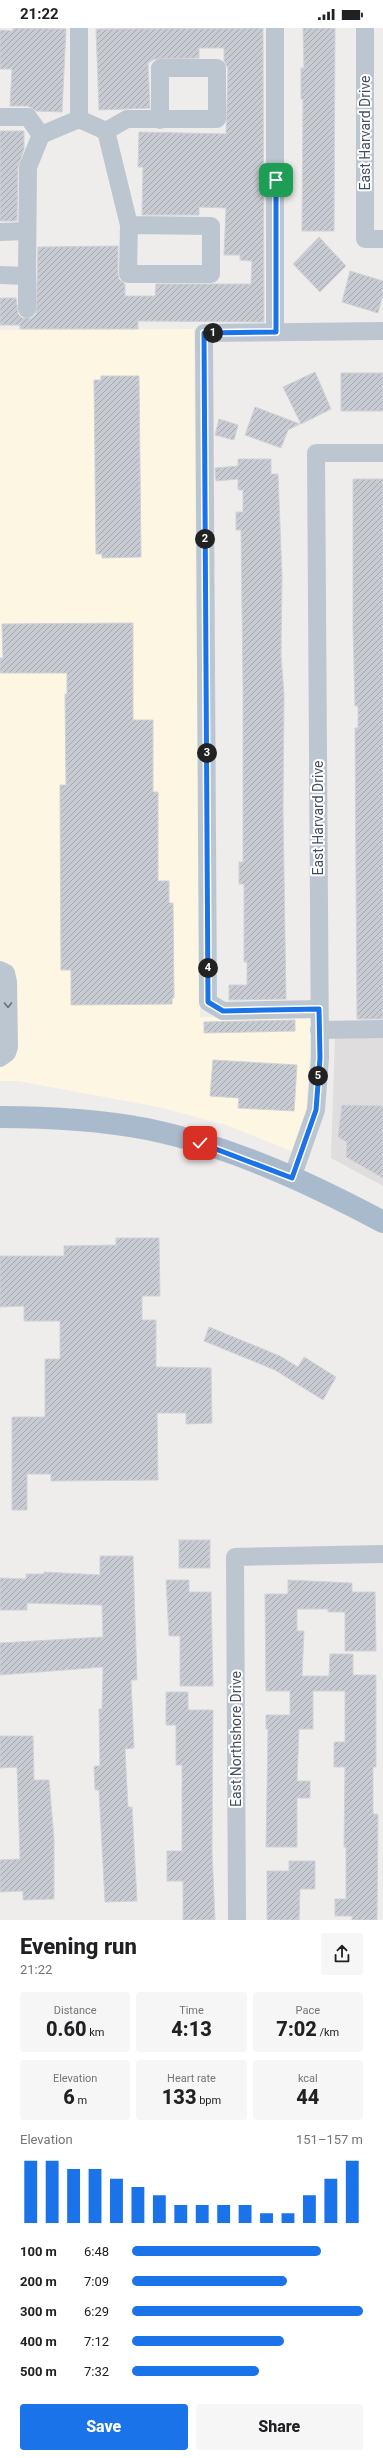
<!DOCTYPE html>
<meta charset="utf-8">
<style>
:root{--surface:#fff;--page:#f6f6f6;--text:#202124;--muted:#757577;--accent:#1a73e8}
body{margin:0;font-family:Roboto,sans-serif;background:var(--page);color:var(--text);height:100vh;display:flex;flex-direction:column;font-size:15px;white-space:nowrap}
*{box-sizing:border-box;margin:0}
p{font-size:13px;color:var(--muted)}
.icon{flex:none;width:22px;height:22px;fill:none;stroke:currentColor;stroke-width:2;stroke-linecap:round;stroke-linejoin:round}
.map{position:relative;height:1892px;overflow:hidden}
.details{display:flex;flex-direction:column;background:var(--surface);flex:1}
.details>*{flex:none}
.pin{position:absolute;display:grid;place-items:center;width:34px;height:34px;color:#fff;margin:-17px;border-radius:8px;box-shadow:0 2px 6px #0006}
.km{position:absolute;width:20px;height:20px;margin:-10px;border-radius:50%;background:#222;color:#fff;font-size:11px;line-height:20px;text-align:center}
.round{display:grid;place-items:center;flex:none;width:42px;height:42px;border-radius:4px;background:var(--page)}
.headline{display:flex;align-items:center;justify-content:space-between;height:68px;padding:0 20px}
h1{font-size:22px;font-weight:800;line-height:30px}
.metrics{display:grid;grid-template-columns:repeat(3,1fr);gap:6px;height:68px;padding:4px 20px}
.metrics div{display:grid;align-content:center;border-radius:4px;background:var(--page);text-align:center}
.metrics b{font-size:20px;font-weight:800}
.metrics small{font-size:11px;font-weight:400}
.metrics p{font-size:11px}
.chart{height:112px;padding:8px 20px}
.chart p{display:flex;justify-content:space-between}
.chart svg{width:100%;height:72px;margin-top:4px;stroke:var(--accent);stroke-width:6}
.primary-button{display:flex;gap:8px;margin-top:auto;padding:8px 20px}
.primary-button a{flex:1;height:46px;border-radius:4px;background:var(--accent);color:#fff;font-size:16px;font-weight:800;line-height:46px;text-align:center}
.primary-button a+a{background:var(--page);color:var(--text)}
ul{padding:0 20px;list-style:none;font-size:13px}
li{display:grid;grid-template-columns:64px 48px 1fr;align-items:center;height:30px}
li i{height:10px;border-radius:5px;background:var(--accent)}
.status{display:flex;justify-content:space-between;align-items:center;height:28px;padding:0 20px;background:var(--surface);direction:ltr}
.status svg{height:11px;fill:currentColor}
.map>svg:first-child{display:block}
.commercial{fill:#fcf6e3}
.education{fill:#e0ddde}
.building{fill:url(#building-hatch);stroke:#d0d2d8}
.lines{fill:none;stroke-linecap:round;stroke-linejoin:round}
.minor{stroke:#bcc6d0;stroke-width:18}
.major{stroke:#aabacd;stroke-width:22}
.oneway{stroke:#68727d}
.route-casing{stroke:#fff;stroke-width:8}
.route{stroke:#1a73e8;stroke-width:5}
.labels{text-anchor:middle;stroke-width:4;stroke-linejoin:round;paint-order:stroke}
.street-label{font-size:14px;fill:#444e5a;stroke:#fff}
</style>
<div class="status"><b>21:22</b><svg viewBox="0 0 49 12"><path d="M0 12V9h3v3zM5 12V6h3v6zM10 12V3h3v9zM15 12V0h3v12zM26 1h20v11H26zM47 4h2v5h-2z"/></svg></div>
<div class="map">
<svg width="383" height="1892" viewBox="0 0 383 1892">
<defs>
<pattern id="building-hatch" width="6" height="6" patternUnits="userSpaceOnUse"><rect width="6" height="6" fill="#c8cbd2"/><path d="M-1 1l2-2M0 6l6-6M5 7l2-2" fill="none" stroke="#a4a7ad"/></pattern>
</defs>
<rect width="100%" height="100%" fill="#efecec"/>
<!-- commercial -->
<path class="commercial" d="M194 301 200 989H312L306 1089 296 1125 226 1097 158 1079 18 1053H0V302Z"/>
<!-- education -->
<path class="education" d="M335 1008H383V1158L331 1130Z"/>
<!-- building -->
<g class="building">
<path d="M13 0 66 1 62 84 36 83 28 78H10L12 41H0V2L13 3Z"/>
<path d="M263 0 264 294 138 293V301H20V297H0V270H16L18 286 22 290H32L36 286 38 219 118 218V246L119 251 125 256V268H155L156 256H251L252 233 240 232V227H224L226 180 199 179V187H142L143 139H138L139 104 226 106 228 40 224 33V20H199V30L155 31 148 35 150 80 99 82 96 1Z"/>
<path d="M303 0H335L334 203H302L303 71H301V40H304Z"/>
<path d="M0 103H24V121L18 139 17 193H0Z"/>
<path d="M319 209 346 238 320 264 293 236Z"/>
<path d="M350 243 383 253V266L378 285 342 274Z"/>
<path d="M315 344 331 381 301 396 283 359Z"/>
<rect x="341" y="345" width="42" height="38"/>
<path d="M101 348H139L141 529 102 530V526H96L94 352H101Z"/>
<path d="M255 379 300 396 288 402 281 420 245 407Z"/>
<path d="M219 391 238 397 234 412 215 407Z"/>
<path d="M238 431H271V446H278L282 548 281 627 284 667 283 784 286 971 229 972V957H247V934H244V856H239V834H243V659L241 502H236V484H243V462H238V451L216 453 215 440 238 438Z"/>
<path d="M353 451H383V991H357L355 700H358V678H355L353 600Z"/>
<path d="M133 595V692H153V764H158V853H169V875H173L174 970H172V976L71 977V942H61L60 757H66L65 666H67V645H0V630H3L2 596Z"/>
<path d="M295 992V1003L204 1005V994Z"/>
<path d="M213 1032 297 1037 294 1083 238 1080 239 1070 210 1068Z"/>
<path d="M342 1077 383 1078V1150L346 1129 347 1114 338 1109Z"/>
<path d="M116 1210H159L160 1268H142V1292H156V1339L211 1340 212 1395 186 1396V1385H157L158 1452 51 1453V1446H27V1482H12V1389H45V1331H60V1293H24V1278L0 1279V1228H64V1218L116 1217Z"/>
<path d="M209 1299 280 1328 298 1339 304 1329 336 1349 323 1372 275 1342 204 1313Z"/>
<rect x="179" y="1512" width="31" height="28"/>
<path d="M100 1528H133L137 1652H131L134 1720 125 1721 128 1779H132L137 1873 105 1874 99 1762H95L94 1738H100L99 1681H102L103 1639 0 1647V1615L103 1609 102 1577 27 1575V1582H0V1550L26 1551V1546H44V1544L100 1547Z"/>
<path d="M166 1552H189V1564H211L213 1658H180V1608H169Z"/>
<path d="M288 1552 352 1555V1564H375L376 1623H345V1584H328V1581H297V1603H304L302 1648H329L330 1626H353V1647H376V1739H373V1786H378L377 1892H352V1888H335V1871H346V1819H344L345 1739H334V1714H345V1663H313V1701H299L297 1753H310V1770H297V1819H266L268 1701H266V1687H290V1663H266L265 1566H288Z"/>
<path d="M166 1664H188V1682H213L212 1823 215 1892H183V1853H167V1823H182V1737H176V1697H166Z"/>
<path d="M0 1708H33L34 1752H49L54 1811V1871L23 1872V1863L0 1864V1832L20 1831 17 1739 0 1740Z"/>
<path d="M289 1833H315V1861H300L299 1892H267V1843H289Z"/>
</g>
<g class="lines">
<!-- minor -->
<g class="minor">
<path d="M79 0V91"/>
<path d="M275 0V304"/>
<path d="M365 0V211H383"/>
<path d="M0 89H28L41 107"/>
<path d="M106 103 127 91H217V40H160V92"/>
<path d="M0 204 27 203"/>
<path d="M0 247 27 248 28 139 41 107 79 91 106 103 129 197 128 246H211V198L129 197"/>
<path d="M27 281V248"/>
<path d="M0 942 6 945 8 954 9 1019 7 1025 0 1030"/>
<path d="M319 981 223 983 208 974 204 305 383 303"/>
<path d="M319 1002 383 1001"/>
<path d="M292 1150 316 1082 320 1030 316 425H383"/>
<path d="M237 1892 235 1529 383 1526"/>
</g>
<!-- major -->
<path class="major" d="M0 1089C49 1089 99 1092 147 1101 230 1118 310 1155 383 1194"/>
</g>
<!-- one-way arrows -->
<defs><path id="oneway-chevron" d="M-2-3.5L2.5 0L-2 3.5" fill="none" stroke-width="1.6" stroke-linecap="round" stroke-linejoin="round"/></defs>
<use class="oneway" href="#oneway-chevron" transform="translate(8 977) rotate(89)"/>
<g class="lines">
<defs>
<path id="route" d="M200 1115 292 1150 316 1082 320 1030 319 981 223 983 208 974 204 305 276 304V152"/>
</defs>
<!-- route casing -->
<use href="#route" class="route-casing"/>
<!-- route -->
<use href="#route" class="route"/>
</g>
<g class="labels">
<!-- street labels -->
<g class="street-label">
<text transform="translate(365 105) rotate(-90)" y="5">East Harvard Drive</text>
<text transform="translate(318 790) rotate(-90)" y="5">East Harvard Drive</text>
<text transform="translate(236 1711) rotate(-90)" y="5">East Northshore Drive</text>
</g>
</g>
</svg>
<div class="pin" style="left:276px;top:152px;background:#1e9e55"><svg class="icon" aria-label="arrive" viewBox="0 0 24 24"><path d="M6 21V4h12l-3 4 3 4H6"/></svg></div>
<div class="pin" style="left:200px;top:1115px;background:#d93025"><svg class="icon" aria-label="check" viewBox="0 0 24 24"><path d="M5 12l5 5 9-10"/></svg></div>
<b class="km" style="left:213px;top:305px">1</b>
<b class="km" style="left:205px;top:511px">2</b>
<b class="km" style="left:207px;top:725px">3</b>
<b class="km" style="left:208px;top:940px">4</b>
<b class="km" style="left:318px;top:1048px">5</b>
</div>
<section class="details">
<div class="headline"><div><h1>Evening run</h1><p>21:22</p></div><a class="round"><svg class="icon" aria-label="share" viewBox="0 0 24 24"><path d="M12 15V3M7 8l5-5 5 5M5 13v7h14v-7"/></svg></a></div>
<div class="metrics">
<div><p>Distance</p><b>0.60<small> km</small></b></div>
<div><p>Time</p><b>4:13</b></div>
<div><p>Pace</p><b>7:02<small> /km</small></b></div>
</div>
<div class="metrics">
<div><p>Elevation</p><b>6<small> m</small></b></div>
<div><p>Heart rate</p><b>133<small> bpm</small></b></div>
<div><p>kcal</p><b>44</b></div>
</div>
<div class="chart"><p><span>Elevation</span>151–157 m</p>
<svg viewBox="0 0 160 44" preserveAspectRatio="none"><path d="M5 44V6M15 44V6M25 44V11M35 44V11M45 44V17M55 44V22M65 44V27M75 44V33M85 44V33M95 44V33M105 44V33M115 44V38M125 44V38M135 44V27M145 44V17M155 44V6"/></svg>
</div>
<ul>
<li><b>100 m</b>6:48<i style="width:82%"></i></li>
<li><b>200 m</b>7:09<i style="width:67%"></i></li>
<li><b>300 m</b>6:29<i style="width:100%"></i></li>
<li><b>400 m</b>7:12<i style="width:66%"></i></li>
<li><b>500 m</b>7:32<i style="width:55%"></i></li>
</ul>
<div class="primary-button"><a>Save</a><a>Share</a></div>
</section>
